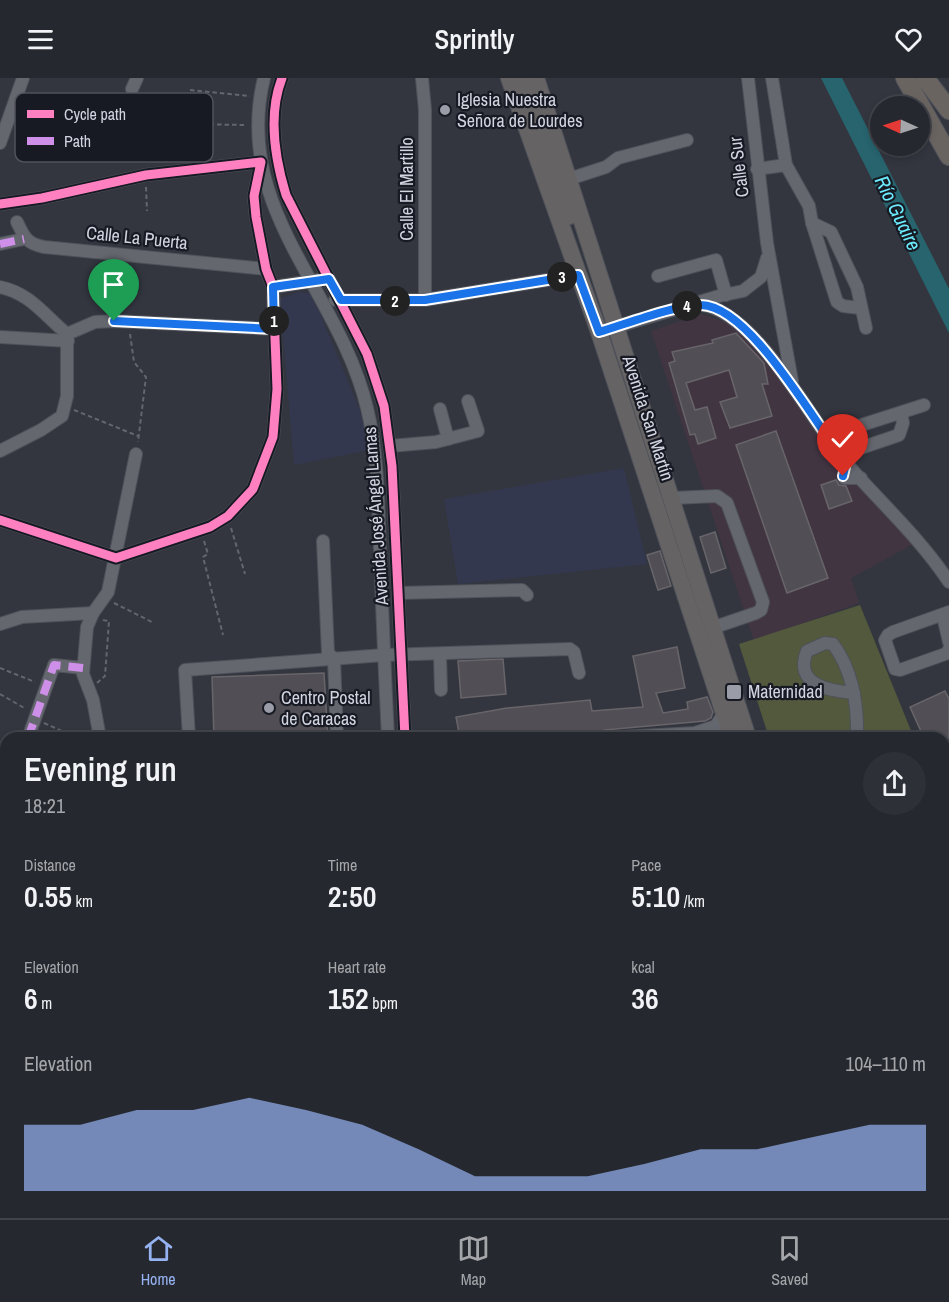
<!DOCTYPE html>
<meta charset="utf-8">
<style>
:root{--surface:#26282f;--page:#2e3037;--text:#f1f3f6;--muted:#a4a6aa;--line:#42444b;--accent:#95b2f1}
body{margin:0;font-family:"Archivo Narrow",sans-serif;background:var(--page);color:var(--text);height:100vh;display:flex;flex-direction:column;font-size:22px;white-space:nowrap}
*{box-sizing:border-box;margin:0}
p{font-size:20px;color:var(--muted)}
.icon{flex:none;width:33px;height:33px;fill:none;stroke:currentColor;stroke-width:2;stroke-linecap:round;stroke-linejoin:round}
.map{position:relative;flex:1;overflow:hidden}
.side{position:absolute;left:0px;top:654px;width:950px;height:486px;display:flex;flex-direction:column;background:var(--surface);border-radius:18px 18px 0 0;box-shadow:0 3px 9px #0003,0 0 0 2px var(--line)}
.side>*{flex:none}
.needle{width:39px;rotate:273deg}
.tools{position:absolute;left:870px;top:18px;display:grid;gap:12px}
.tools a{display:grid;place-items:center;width:60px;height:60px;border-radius:50%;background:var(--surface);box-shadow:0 3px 9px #0003,0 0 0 2px var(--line);font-size:30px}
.pin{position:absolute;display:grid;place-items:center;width:51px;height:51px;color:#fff;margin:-62px -26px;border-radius:50% 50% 50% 0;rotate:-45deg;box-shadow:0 0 6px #0007}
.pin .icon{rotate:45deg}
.km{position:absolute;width:30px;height:30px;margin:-15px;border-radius:50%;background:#222;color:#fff;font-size:16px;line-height:30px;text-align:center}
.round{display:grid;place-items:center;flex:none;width:63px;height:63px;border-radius:32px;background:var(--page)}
.headline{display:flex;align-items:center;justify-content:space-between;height:102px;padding:0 24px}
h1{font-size:33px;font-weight:600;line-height:45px}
.metrics{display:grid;grid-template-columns:repeat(3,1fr);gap:9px;height:102px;padding:6px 24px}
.metrics div{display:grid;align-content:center}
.metrics b{font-size:30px;font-weight:600}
.metrics small{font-size:16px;font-weight:400}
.metrics p{font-size:16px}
.chart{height:168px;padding:12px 24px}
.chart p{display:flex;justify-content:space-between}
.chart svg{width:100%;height:108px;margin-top:6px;fill:var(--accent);opacity:.7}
header{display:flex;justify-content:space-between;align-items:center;height:78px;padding:0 24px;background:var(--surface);font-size:27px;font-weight:600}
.tab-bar{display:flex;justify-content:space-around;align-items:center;height:84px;border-top:2px solid var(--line);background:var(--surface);font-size:16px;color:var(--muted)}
.tab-bar a{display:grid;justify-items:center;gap:3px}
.tab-bar .on{color:var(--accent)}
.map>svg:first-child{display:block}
.built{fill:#33384e}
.medical{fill:#423542}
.green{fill:#52593c}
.water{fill:#27646e}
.building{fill:#514f55;stroke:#68656a;stroke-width:1.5}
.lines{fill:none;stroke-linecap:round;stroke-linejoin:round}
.minor-casing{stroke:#4f525a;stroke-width:14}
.major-casing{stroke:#4f525a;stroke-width:18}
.highway-casing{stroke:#4f525a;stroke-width:20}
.path{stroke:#63666d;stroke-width:2;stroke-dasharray:4.5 3;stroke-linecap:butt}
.minor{stroke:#65676f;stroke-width:12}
.major{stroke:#666364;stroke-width:16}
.highway{stroke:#6a6461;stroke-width:18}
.quiet{stroke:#ce8fe9;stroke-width:8;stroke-dasharray:15 8;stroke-linecap:butt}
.cycleway-casing{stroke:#181a23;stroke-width:13}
.cycleway{stroke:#ff80c0;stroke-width:9}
.route-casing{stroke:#fff;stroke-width:12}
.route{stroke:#1a73e8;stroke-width:8}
.poi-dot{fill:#9a9da8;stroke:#181a23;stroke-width:2}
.labels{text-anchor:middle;stroke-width:4.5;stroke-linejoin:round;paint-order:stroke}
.poi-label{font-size:18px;fill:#d2d4e0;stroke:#181a23;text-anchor:start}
.street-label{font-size:18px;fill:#d2d4e0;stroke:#181a23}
.water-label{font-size:20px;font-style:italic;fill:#6cedff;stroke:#181a23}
.key{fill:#181a23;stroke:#50525c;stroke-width:1.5}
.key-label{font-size:16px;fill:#d2d4e0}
</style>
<header><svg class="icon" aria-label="menu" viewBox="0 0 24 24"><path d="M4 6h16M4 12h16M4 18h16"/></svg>Sprintly<svg class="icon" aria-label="heart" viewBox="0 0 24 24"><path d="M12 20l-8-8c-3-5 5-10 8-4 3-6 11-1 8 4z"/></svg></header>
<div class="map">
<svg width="949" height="1140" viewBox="0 0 949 1140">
<rect width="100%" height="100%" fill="#33363f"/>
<!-- built -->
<g class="built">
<path d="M298 214 309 215 319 233 359 330 370 372 294 387 280 221Z"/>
<path d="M624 390 647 486 458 506 444 421Z"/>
<path d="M949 720V1065L944 1056V722Z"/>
<path d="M794 1134H937L941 1140H796Z"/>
</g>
<!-- medical -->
<path class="medical" d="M701 236 741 249 915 465 851 500 859 525 754 563 651 253Z"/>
<!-- green -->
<path class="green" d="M860 527 914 660H769L739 566Z"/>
<!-- water -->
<path class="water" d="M821 0H842L939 191 949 211V255Z"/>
<!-- building -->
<g class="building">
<path d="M736 255 764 285 768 306H762L772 338 730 350 720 324 737 319 729 292 686 305 695 332 707 329 716 360 698 366 695 356 690 357 669 285 675 283 672 274 713 265 712 262Z"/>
<path d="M776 353 828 500 787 515 736 367Z"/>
<path d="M836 402 839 407 846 408 852 423 829 431 821 407Z"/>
<path d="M715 454 726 490 711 495 700 459Z"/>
<path d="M660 473 671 508 658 512 647 477Z"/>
<path d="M677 569 685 610 656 615 663 635 688 631 687 624 707 619 713 634 711 640 705 643 604 652 595 657 570 660H460L456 639 507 630 590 622 592 633 643 629 633 578Z"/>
<path d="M503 581 506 616 461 620 458 583Z"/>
<path d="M324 595 328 660H214L212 599Z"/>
<path d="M945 613 949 621V660H924L910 629Z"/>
</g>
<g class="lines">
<defs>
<g id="minor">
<path d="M264 0C232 131 339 212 367 330 378 375 378 423 380 470 382 533 385 597 388 660"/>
<path d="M282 0C268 36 275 81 286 117L367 276 384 328 392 388 405 660"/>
<path d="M422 0 425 32V222"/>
<path d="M748 0 767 165 792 303"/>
<path d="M772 0 786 87 809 128 812 145 837 224 843 228 860 230"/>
<path d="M132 11 137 0"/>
<path d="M0 65 23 0"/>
<path d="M757 91 786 87"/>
<path d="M569 101 606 89 618 80 687 62"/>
<path d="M0 126 42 120 146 97 261 84 254 118 256 139 266 191 273 209 277 311 273 359 253 411 228 438 210 449 116 480 0 442"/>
<path d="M17 144C24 159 27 166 44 169L266 191"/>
<path d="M812 145 831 154 857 209 866 250"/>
<path d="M0 166 24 161"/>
<path d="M658 198 716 182 726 217"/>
<path d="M0 209C30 215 44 237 67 256"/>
<path d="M273 209 319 202"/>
<path d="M335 222H425L577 197"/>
<path d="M697 226C756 230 811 344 847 386 881 425 920 460 949 504"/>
<path d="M599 254 719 218 743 213 761 199 767 180"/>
<path d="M67 256 95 244 114 243 274 251"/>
<path d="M0 259 68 263"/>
<path d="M440 331 448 361"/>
<path d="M849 351 924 327"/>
<path d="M390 368 436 364 478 353 468 323"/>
<path d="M0 373 41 352 62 338 67 318V256"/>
<path d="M840 377 899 357 903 345 901 335"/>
<path d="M846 385 844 400H861"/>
<path d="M673 420 717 418 727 425 763 524 761 532 756 535 712 550"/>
<path d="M323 463 328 575 334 581 337 660"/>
<path d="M398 515 522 512 527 517"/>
<path d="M949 534 893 554 888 557 885 562 895 591 900 592 948 575 949 571"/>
<path d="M943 538 949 564"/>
<path d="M0 546 22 539 93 535"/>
<path d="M440 577 441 612"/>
<path d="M854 615C830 613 793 607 807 573L825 565 833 566C853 593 858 627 857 660"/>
<path d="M28 660 54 587 83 590"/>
<path d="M100 660 93 622 83 596 87 549 93 535 108 514 136 376"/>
<path d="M189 660 185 592 384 577 570 571 574 574 579 595"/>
<path d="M604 660 695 655 716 648 724 635"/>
<path d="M0 685 6 690"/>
<path d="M944 714 949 711"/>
<path d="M0 808 6 812"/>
<path d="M0 991 6 992"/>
<path d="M338 1134 342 1140"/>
<path d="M433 1134 434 1140"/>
<path d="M456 1134 458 1140"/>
<path d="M557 1134 560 1140"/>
<path d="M670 1134 672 1140"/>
<path d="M782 1134 784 1140"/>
<path d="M714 1140 732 1134"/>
</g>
<g id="major">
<path d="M509 0 599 254 732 660"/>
<path d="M523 0 570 138"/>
<path d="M536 0 748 660"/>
<path d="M944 1095 949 1101"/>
<path d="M944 1125 949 1132"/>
</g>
<g id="highway">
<path d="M905 0 949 78"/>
<path d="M925 0 949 32"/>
<path d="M944 801 949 797"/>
<path d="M944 836 949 834"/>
<path d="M944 855 949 852"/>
<path d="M944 880 949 877"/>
<path d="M944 918 949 916"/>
<path d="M944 947 949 945"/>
<path d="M29 1140 55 1134"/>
<path d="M151 1140 166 1134"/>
<path d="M203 1140 223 1134"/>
<path d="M281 1140 299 1134"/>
<path d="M384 1140 401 1134"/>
</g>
</defs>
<!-- minor casing -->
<use href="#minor" class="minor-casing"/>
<!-- major casing -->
<use href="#major" class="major-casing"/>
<!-- highway casing -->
<use href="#highway" class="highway-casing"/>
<!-- path -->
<g class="path">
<path d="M190 12 250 18"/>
<path d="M173 41 186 46 247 47"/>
<path d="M65 45 128 44V36L123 33 124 18"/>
<path d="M146 109 147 133"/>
<path d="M130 256 134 284 146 299 138 364"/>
<path d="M74 332 138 358"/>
<path d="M231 450 245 496"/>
<path d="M204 463 208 476 203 479 223 557"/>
<path d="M114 525 152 544"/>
<path d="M0 590 35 604"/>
<path d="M97 605 105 598 109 543 102 542"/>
<path d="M0 616 26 631"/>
<path d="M44 645 71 657"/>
<path d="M0 736 6 729"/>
<path d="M0 743 6 748"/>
<path d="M0 773 5 777"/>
<path d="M0 782 6 775"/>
<path d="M0 869H6"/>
<path d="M0 919H6"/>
<path d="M0 943 6 941"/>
<path d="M0 958H6"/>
<path d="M0 1050 6 1051"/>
<path d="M0 1071 6 1069"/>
</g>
<!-- minor -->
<use href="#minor" class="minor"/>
<!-- major -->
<use href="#major" class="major"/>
<!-- highway -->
<use href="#highway" class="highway"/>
<!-- quiet -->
<g class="quiet">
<path d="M0 166 24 161"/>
<path d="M28 660 54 587 83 590"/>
</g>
<defs>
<g id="cycleway">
<path d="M282 0C268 36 275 81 286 117L367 276 384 328 392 388 405 660"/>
<path d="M0 126 42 120 146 97 261 84 254 118 256 139 266 191 273 209 277 311 273 359 253 411 228 438 210 449 116 480 0 442"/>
</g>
</defs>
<!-- cycleway casing -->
<use href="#cycleway" class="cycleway-casing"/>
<!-- cycleway -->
<use href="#cycleway" class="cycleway"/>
</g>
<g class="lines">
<defs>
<path id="route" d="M114 243 274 251 273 209 329 201 341 222H425L578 197 599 254C623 247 678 226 701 227 751 228 816 348 846 385L843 398"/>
</defs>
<!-- route casing -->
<use href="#route" class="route-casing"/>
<!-- route -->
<use href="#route" class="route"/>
</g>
<!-- markers -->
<g class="poi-dot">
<circle cx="445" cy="32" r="6"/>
<rect x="726" y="606" width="16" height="16" rx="3"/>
<circle cx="269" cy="630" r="6"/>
</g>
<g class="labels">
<!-- poi labels -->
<g class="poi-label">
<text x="457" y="28">Iglesia Nuestra<tspan x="457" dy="21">Señora de Lourdes</tspan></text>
<text x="748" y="620">Maternidad</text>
<text x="281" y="626">Centro Postal<tspan x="281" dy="21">de Caracas</tspan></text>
</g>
<!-- street labels -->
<g class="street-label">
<text transform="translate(739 89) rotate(-97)" y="6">Calle Sur</text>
<text transform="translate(407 111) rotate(-90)" y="6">Calle El Martillo</text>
<text transform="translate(137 160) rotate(6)" y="6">Calle La Puerta</text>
<text transform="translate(648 340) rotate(72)" y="6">Avenida San Martín</text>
<text transform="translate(376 438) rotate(-94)" y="6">Avenida José Ángel Lamas</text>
</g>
<!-- water labels -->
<g class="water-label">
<text transform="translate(898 135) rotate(64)" y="7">Río Guaire</text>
</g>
</g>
<!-- legend -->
<rect x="15" y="15" width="198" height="69" rx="9" class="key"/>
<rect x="27" y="32" width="27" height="8" fill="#ff80c0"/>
<rect x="27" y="59" width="27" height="8" fill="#ce8fe9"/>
<g class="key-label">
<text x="64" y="42">Cycle path</text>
<text x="64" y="69">Path</text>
</g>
</svg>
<div class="tools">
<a><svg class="needle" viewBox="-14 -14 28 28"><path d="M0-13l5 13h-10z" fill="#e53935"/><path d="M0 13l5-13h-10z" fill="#a4a6aa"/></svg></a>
</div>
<div class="pin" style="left:114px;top:243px;background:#1e9e55"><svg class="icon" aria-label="arrive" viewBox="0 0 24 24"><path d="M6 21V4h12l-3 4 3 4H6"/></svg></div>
<div class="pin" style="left:843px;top:398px;background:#d93025"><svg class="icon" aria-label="check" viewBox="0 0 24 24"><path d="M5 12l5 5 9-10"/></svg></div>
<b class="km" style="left:274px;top:243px">1</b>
<b class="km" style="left:395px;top:223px">2</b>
<b class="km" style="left:562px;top:199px">3</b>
<b class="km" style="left:687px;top:228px">4</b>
<section class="side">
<div class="headline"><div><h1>Evening run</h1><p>18:21</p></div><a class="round"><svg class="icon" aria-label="share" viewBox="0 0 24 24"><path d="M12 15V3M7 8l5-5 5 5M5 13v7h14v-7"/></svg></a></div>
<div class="metrics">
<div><p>Distance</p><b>0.55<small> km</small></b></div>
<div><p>Time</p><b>2:50</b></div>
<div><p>Pace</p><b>5:10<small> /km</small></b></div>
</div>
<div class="metrics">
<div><p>Elevation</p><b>6<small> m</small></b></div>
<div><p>Heart rate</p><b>152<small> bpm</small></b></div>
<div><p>kcal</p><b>36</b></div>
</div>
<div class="chart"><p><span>Elevation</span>104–110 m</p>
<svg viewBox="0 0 160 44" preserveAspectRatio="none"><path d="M0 44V17L10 17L20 11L30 11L40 6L50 11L60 17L70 27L80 38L90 38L100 38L110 33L120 27L130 27L140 22L150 17L160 17V44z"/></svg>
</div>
</section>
</div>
<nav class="tab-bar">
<a class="on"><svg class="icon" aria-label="home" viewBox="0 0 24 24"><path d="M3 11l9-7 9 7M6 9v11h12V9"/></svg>Home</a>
<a><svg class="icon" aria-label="map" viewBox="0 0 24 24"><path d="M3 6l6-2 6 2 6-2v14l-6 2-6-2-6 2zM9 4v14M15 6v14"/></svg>Map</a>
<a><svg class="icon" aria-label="saved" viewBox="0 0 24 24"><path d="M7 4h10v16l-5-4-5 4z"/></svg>Saved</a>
</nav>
